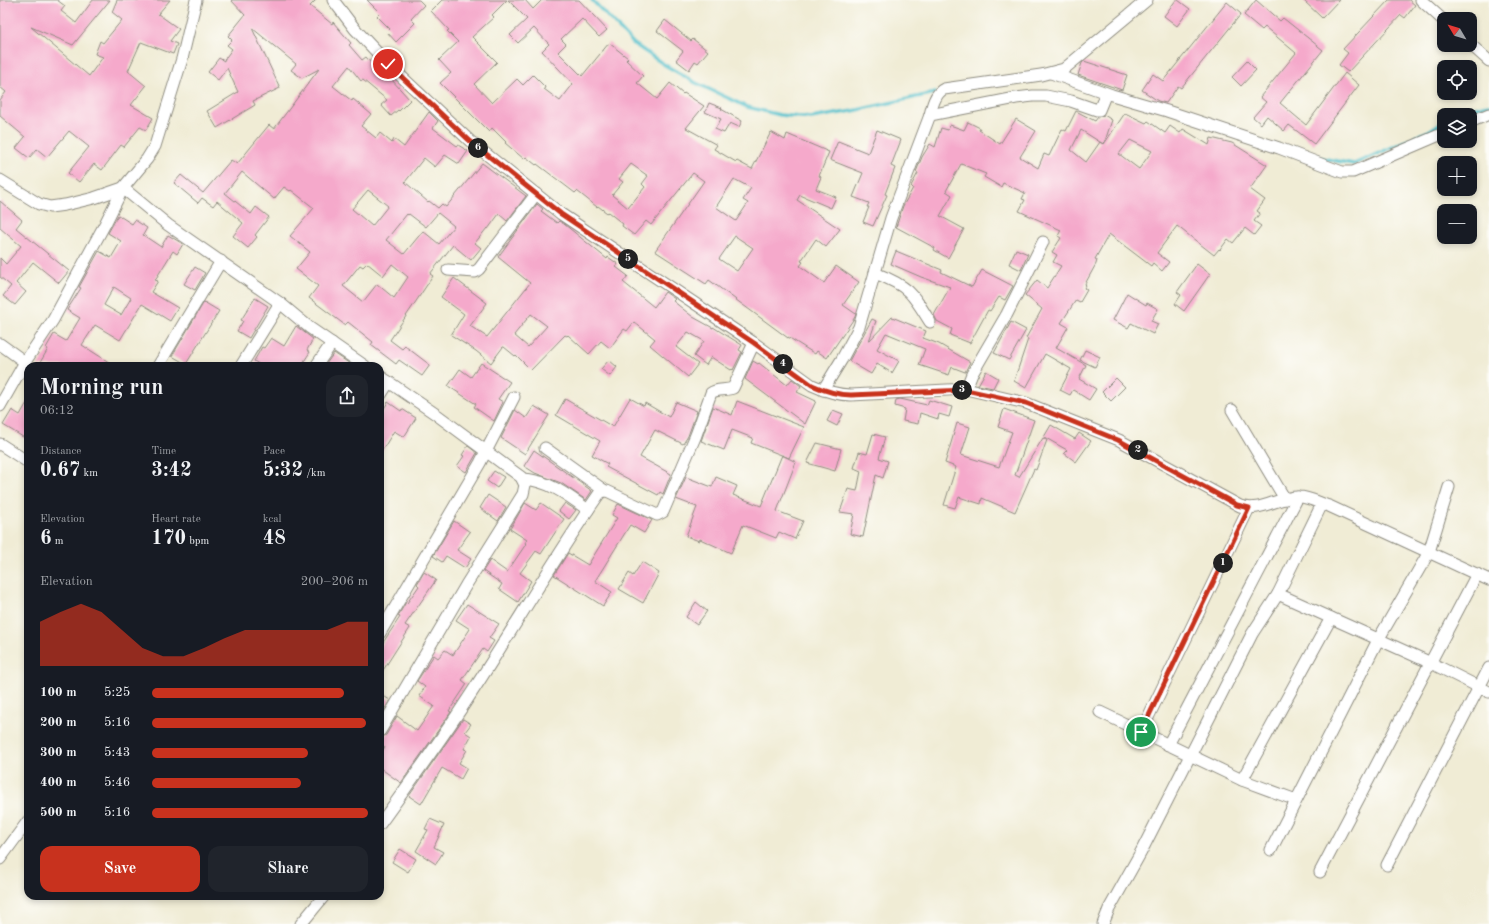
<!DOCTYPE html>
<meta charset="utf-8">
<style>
:root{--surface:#171b24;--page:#20242c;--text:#f1f3f6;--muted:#9ea1a6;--accent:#c8321e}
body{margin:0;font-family:"Old Standard TT",serif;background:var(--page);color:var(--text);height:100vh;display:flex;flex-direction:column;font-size:15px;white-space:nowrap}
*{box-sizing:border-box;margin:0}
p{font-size:13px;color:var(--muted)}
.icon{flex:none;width:22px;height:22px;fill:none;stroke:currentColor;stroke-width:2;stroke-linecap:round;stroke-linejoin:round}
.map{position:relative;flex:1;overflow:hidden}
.side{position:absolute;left:24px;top:362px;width:360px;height:538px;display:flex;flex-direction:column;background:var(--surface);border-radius:12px;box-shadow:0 2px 6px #0003}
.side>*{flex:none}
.needle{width:26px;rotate:308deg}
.fabs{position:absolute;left:1437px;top:12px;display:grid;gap:8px}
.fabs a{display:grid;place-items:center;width:40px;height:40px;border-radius:8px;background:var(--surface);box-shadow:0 2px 6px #0003;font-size:20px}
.pin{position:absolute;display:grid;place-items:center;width:34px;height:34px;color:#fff;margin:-17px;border:2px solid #fff;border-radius:50%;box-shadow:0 1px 4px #0007}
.km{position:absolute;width:20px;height:20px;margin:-10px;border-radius:50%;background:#222;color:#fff;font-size:11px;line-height:20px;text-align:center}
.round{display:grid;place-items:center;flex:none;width:42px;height:42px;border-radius:12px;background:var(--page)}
.head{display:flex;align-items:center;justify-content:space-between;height:68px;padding:0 16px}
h1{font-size:22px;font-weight:800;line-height:30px}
.stats{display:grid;grid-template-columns:repeat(3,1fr);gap:6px;height:68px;padding:4px 16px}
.stats div{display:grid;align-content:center}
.stats b{font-size:20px;font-weight:800}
.stats small{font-size:11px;font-weight:400}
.stats p{font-size:11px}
.chart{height:112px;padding:8px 16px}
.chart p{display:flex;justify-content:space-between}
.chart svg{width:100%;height:72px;margin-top:4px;fill:var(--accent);opacity:.7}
.button{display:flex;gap:8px;margin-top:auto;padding:8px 16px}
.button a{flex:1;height:46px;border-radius:12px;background:var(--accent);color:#fff;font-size:16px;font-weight:800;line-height:46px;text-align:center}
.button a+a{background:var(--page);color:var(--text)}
ul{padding:0 16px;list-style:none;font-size:13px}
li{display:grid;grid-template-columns:64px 48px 1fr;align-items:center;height:30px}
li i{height:10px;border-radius:5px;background:var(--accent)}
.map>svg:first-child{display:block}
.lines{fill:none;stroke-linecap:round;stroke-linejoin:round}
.stream{stroke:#53c0cb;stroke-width:3.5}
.building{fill:#f5a9cb;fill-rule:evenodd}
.minor-casing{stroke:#8e8c80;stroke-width:13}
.minor{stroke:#fff;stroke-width:11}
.route-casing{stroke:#fff;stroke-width:8}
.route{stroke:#c8321e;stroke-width:5}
</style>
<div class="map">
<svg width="1489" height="924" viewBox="0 0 1489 924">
<rect width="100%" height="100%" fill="#fdfcf7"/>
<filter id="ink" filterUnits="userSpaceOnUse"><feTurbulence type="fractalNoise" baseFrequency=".025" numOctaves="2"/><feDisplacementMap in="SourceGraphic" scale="8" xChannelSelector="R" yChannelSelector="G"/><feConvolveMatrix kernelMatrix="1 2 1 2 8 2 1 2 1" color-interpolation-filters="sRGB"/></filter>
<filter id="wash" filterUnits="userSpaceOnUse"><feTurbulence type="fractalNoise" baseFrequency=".012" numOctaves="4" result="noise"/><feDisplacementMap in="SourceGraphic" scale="16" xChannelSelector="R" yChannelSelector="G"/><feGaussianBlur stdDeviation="0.9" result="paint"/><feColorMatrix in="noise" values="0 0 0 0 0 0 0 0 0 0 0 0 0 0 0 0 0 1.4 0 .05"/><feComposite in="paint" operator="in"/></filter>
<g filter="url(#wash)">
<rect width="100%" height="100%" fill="#f0ecd5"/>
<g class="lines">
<!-- stream -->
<g class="stream">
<path d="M592 0 634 44 665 65 696 83 747 107 780 115 811 118 853 111 935 93"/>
<path d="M1455 115 1465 109 1489 105"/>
<path d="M1315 157 1354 164 1429 131 1444 121"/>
</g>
</g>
<g id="blocks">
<!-- building -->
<g class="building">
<path d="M0 0H57L65 6 61 11 76 23 93 0H110L73 45 31 27 89 76 103 57 95 54 100 41 103 43 122 20 112 12 117 0H170L158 14 179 29 170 41 177 44 173 54 141 42 128 71 146 86 131 105 153 118 146 130 140 127 124 147 121 145 102 170 94 164 79 182 68 173 89 147 69 131 47 157 37 149 29 158 16 148 25 137 0 116V100L6 92 0 87Z"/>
<path d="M231 0H316L310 6 332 24 333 22 351 43 349 45 362 60 366 57 372 64 391 79 410 100 399 111 398 110 391 116 381 105 387 100 363 80 361 81 349 66 333 86 352 101 353 99 371 114 361 126 376 138 380 133 392 143 394 139 404 147 429 112 438 121 433 128 457 146 458 145 468 151 459 164 445 155 435 167 424 158 405 182 428 202 429 201 438 208 442 204 446 207 482 163 526 196 507 221 499 214 488 229 487 228 475 243 481 248 471 260 453 245 430 274 433 276 390 340 402 349 405 346 430 365 422 376 399 360 396 364 371 345 373 342 348 322 345 325 309 298 318 286 296 269 310 252 290 236 314 208 291 190 290 191 284 187 274 199 242 172 225 193 251 214 256 207 269 217 255 235 257 237 248 248 233 236 243 223 217 201 213 206 202 198 198 203 174 183 181 175 203 193 231 160 237 164 269 125 274 129 319 69 302 78 291 70 296 64 252 28 280 88 253 101 255 105 217 128 207 111 238 92 227 68 218 80 208 72 219 58 224 61V60L232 49 227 45 232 40 228 36 245 15ZM368 190 388 206 372 226 352 209ZM438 213 454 226 439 244 423 231 404 254 386 240 407 214 408 215 409 214 426 227ZM367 263 383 276 392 264 408 277 394 298 377 284 363 302 343 286 360 265 363 267Z"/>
<path d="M367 0H419L424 5 411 19 415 23 396 42 387 32 390 29 377 16 380 13Z"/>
<path d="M442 0H507L492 15 494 17 472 37 497 62 474 84 492 103 517 79 523 85 533 75 545 87 544 89 560 101 573 84 542 51 549 44 534 28 518 43 510 35 527 19 508 0H525L533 9 542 0H579L607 30 599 37 582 19 561 39 566 44 558 52 582 76 609 43 628 58 626 60 643 76 637 83 657 99 670 83 683 94 684 93 704 106 686 128 717 145 714 149 736 162 737 161 752 169 771 132 785 140 787 134 829 152 819 176 821 177 816 189 836 197 831 208 800 195 797 200 840 229 826 247 816 239 801 261 803 262 800 266 824 283 836 266 859 282 843 305 856 314 855 317 827 358 817 351 815 354 788 337V338L709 280 706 284 655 251 704 181 693 173 651 225 646 221 634 235 622 226 623 224 608 212 607 213 598 206 597 207 577 191 575 193 537 164 536 165 526 157 524 159 505 143 506 142 492 128 489 132 440 83 451 73 439 60 458 42 447 31 449 30 431 11ZM631 164 648 176 642 184 645 187 628 208 612 195 623 182 619 179ZM734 179 751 188 743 200 748 203 736 221 716 207ZM735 236 753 248 737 271 719 259Z"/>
<path d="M1176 0H1178L1190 9 1177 26 1164 16Z"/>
<path d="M1256 0 1280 21 1283 18 1323 50 1280 103 1306 125 1345 73 1359 85 1314 144 1289 125 1284 131 1267 116 1261 124 1253 117 1266 102 1260 97 1296 53 1265 27 1262 30 1244 15Z"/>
<path d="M1303 0H1339L1322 18Z"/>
<path d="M1389 0H1409L1415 5 1405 18 1401 15 1348 72 1339 65 1348 53 1343 49Z"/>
<path d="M1227 2 1241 14 1181 88 1178 86 1166 103 1158 101 1142 90 1153 74 1163 81Z"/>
<path d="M665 20 691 41 693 39 708 51 698 63 695 61 689 70 676 60 683 51 657 31Z"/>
<path d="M1084 61 1127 75 1122 90 1078 75 1082 63Z"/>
<path d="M1247 61 1256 70 1241 86 1232 77Z"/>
<path d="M709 103 722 108 721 109 742 121 739 127 730 123 724 133 715 129 721 119 705 112Z"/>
<path d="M1076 111 1095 121 1098 117 1104 115 1112 120 1104 144 1125 113 1146 123 1148 121 1165 133 1170 126 1180 133 1183 129 1209 145 1211 138 1232 143 1267 165 1250 189 1265 200 1257 211 1260 213 1254 221 1261 226 1254 235 1245 228 1233 243 1228 239 1220 250 1219 249 1214 255 1177 226 1157 253 1169 262 1162 271 1153 263 1151 266 1109 234 1095 259 1097 260 1096 264 1085 284 1086 285 1084 288 1087 290 1080 302 1076 300 1061 323 1068 327 1056 348 1086 365 1079 379 1096 389 1089 400 1073 390 1070 395 1060 390 1071 369 1045 354 1026 388 1014 381 1028 339 1026 338 1042 309 1025 295 1037 280 1047 288 1061 266 1053 262 1057 255 1052 252 1061 238 1058 236 1061 230 1019 211 1025 200 1022 199 1025 193 1003 183 1001 187 984 177 986 174 961 164 946 191 952 195 940 216 964 229 948 258 934 250 935 248 896 227 903 206 913 188 911 186 918 173 916 172 922 157 930 144 935 147 941 128 948 130 950 125 964 130 968 122 980 128 979 130 1000 144 1016 119 1036 131 1020 157 1038 168 1044 154 1049 156 1062 129 1066 131ZM1081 130 1103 144 1100 142 1086 162 1071 150ZM1130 140 1152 151 1139 169 1119 154Z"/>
<path d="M877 130 901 140 891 166 895 168 885 194 887 195 873 226 863 222 869 207H867L869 203 853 197 863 173 830 160 838 141 868 153Z"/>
<path d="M0 201 22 220 16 228 69 271 59 283 33 262 16 283 26 292 15 305 3 296 11 286 0 277V258L6 264 21 246 0 228Z"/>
<path d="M537 204 543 209 541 211 557 223 559 221 564 224 607 259 608 257 618 264 616 267 628 276 623 282 654 307 665 292 675 299 673 301 693 317 713 328V327L742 345 739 350 742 352 733 370 732 369 731 370 711 357 706 365 694 356 704 341 688 332 676 347 698 364 688 377 650 345 655 339 634 322 627 331 624 329 610 348 601 341 589 354 568 335 567 336 565 335 531 370 516 355 515 356 504 347H503L491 363 476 351 451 335 464 314 441 297 454 278 487 303 470 326 487 337 530 283 498 257ZM531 314 547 326 528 347 514 335Z"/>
<path d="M118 215 132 224 135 220 147 228 143 235 161 247 168 235 183 244 177 254 173 251 155 280 158 281 151 292 178 308 170 321 142 304 120 340 95 325 82 345 115 366H38L48 349 46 348 54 334 66 341 80 318 67 310 81 288 79 287 99 251 111 258 121 241 108 233ZM114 287 131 298 121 315 104 305Z"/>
<path d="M1016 249 1028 254 1021 270 1009 264Z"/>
<path d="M896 251 942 270 941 272 972 287 982 270 1013 286 1005 300 999 297 990 311 988 310 970 343 950 335 952 329 937 321 934 315 950 287 921 277 891 264Z"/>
<path d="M1197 264 1210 274 1184 311 1175 304 1181 295 1177 292Z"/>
<path d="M195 267 205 273 195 290 184 284Z"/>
<path d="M1127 293 1146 305 1147 303 1158 309 1151 321 1158 324 1153 334 1131 323 1128 328 1113 320Z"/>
<path d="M255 298 268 306 249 338 237 331 243 321 241 320Z"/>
<path d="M204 302 219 311 186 364 172 356Z"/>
<path d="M892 317 926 331 923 338 939 344 970 362 965 372 952 367 949 375 919 365 925 349 886 333 877 349 899 361 892 373 877 364 871 374 849 361 872 319 876 321 869 341Z"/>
<path d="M1011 322 1026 330 1009 360 994 353Z"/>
<path d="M296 326 313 339 307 350 310 352 301 366H262L254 361 262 347 264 348 271 338 284 346Z"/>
<path d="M1085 350 1100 357 1095 367 1080 360Z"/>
<path d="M334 353 353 366H328L326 364Z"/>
<path d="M609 360 617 367 610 376 601 369Z"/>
<path d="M753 361 758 364 759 363 787 385 792 379 801 386 797 392 816 401 805 424 745 379Z"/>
<path d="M481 363 510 382 498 399 503 402 494 421 474 407 476 404 448 386 460 369 471 377Z"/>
<path d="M986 371 998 378 993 388 978 385Z"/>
<path d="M1116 378 1125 387 1111 401 1102 392Z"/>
<path d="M630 398 644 406 645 403 669 417 676 402 697 411 688 436 683 444 655 430 640 457 671 474 663 494 660 492 658 495 606 467 608 464 592 455 600 441 556 415 565 399 613 427Z"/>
<path d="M900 399 927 405 929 400 952 407 949 417 939 414 938 419 920 413 918 424 903 421 905 409 895 406 896 400Z"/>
<path d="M28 401V440L3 425 12 410 20 415Z"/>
<path d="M737 401 804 427 789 458 751 443 753 438 732 430 724 450 701 441 713 407 732 415Z"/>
<path d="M388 402 401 411 402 409 416 418 404 437 394 431 380 454V415Z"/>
<path d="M534 406 549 415 525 454 501 438 515 410 526 418Z"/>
<path d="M1004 409 1034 420 1015 475 1019 477 1043 438 1047 440 1036 470 1034 469 1015 512 982 498 981 504 959 497 955 508 944 505 956 467 945 463 957 423 970 427 961 455 999 467 1012 432 998 427Z"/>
<path d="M833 410 843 414 837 426 827 421Z"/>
<path d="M1051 425 1075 439 1079 433 1091 441 1076 462 1064 453 1067 450 1044 437Z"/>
<path d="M873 434 885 437 879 458 888 461 883 478 876 475 863 537 850 534 854 514 840 512 848 489 857 491 861 471 854 468 859 452 867 454Z"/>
<path d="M817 443 841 449 835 471 807 463Z"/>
<path d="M468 446 477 453 466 472 457 466 464 456 462 455Z"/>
<path d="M534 450 592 491 586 500 561 483 535 473 524 466Z"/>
<path d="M782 455 796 462 777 511 803 521 795 539 779 532 776 538 743 525 731 553 700 539 699 541 686 536 697 507 676 499 686 477 712 487 716 477 737 486 733 495 761 506Z"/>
<path d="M494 471 504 477 497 488 487 481Z"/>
<path d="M488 495 506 507 498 521 480 508Z"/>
<path d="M525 503 536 510 541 503 564 519 541 554 536 551 520 573 531 581 518 602 499 589 502 584 483 571 490 560 507 572 526 544 525 543 527 540 510 529Z"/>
<path d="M565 503 576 510 569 519 559 511Z"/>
<path d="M618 504 652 520 644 533 630 525 595 581 612 592 603 606 554 575 568 553 588 565 617 518 612 515Z"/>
<path d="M454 521 470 532 457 550 471 559 465 568 446 556 442 562 433 556Z"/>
<path d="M642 562 659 573 643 603 619 589 629 573 633 576Z"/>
<path d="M424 572 436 580 405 625 410 628 380 675V647L400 617 398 616 406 602 407 603 419 586 417 584Z"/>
<path d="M696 602 707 611 697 625 686 617Z"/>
<path d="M467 604 499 624 489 638 494 641 487 652 483 649 462 680 467 684 449 711 451 712 401 783 380 768V754L385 747 380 744V738L386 735 397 716 417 731 434 706 419 696 425 687 417 681 434 655 438 658 445 650 453 655 470 629 456 620Z"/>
<path d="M380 694 390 700 384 710 380 708Z"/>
<path d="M463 719 471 724 465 732 471 736 464 749 467 750 459 763 467 768 461 779 442 768 421 804 409 796Z"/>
<path d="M430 819 444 825 434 847 443 852 436 864 416 851 428 830 425 829Z"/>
<path d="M400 849 416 859 408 872 392 862Z"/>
</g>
</g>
</g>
<g filter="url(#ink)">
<use href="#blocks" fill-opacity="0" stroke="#8e8c80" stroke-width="1"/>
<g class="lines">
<defs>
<g id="minor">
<path d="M333 0 355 29 388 64 470 141 561 214 754 343 812 385C825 391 837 395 851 395L966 389 972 374 1007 314 1043 242"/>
<path d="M1421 0 1444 21"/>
<path d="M1470 44 1489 61"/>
<path d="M1051 73 1112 95 1167 111 1279 148 1342 172H1353L1444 133"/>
<path d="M930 115C932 106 935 93 944 89L1041 75 1064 69 1147 0"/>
<path d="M1470 122 1489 114"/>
<path d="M0 180 39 204 50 207 65 205 94 198 123 188 147 159 155 146 182 59 196 0"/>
<path d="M448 270 475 272 479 269 536 194"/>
<path d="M875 273C908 286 912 292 930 322"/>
<path d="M0 344 25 362"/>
<path d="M158 366 221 261"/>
<path d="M241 366 280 303"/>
<path d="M316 366 332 343"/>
<path d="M380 376 437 415 521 477 525 485 523 494 466 585 380 731"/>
<path d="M966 389 1026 403 1119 440 1240 506C1260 513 1279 496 1299 497 1309 497 1319 503 1329 506L1489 580"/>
<path d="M823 390 842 359 859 327 891 218 930 115 1016 98 1033 96H1046L1071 101 1097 110H1099L1106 93"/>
<path d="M380 396 389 382"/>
<path d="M0 406 25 362 53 320 105 224 123 188 168 225 280 303 310 328 365 366"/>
<path d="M1232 410 1285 499"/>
<path d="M0 444 28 462"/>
<path d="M545 448 605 491"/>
<path d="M523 479C548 480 569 496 588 510"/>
<path d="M1278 594 1431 663 1489 692"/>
<path d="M380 633 480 463 514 397"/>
<path d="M1100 712 1242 780 1296 800"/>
<path d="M1141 732 1249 508"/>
<path d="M1168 745 1298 497"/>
<path d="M1242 780 1331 618"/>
<path d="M380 824C406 788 432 752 457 715 506 642 549 566 599 494L603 491H607L657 515 663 512 696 435 711 393C717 388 725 391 733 388L754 343"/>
<path d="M1271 850 1378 640 1429 552 1449 487"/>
<path d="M0 859 28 821"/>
<path d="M1387 865 1489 668"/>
<path d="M1320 872 1477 574"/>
<path d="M301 924 324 896"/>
<path d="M1103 924 1109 909 1141 852 1252 634 1278 594 1322 504"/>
</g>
</defs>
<!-- minor casing -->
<use href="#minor" class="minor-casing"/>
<!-- minor -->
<use href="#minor" class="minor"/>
</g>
</g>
<g class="lines" filter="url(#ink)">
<defs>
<path id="route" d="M388 64 470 141 561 214 754 343 812 385C825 391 837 395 851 395L966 390 1026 403 1118 440 1237 505 1249 508 1141 732"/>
</defs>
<!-- route casing -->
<use href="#route" class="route-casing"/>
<!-- route -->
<use href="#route" class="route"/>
</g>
</svg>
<div class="fabs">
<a><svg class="needle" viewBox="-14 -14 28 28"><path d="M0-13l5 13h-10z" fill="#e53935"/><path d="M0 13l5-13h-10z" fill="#9ea1a6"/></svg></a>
<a><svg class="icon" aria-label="locate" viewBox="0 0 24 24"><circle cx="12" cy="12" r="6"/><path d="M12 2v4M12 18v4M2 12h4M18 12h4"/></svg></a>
<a><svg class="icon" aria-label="layers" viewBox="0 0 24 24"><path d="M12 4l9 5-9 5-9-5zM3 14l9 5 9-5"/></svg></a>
<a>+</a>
<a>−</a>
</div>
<div class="pin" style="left:1141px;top:732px;background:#1e9e55"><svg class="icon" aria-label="arrive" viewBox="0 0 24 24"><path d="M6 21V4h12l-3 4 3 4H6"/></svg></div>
<div class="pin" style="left:388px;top:64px;background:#d93025"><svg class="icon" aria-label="check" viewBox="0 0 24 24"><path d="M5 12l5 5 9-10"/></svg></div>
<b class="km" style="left:1223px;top:563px">1</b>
<b class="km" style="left:1138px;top:450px">2</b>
<b class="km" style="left:962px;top:390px">3</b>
<b class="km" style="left:783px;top:364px">4</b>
<b class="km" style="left:628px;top:259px">5</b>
<b class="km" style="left:478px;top:148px">6</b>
<section class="side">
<div class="head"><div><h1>Morning run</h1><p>06:12</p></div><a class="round"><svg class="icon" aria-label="share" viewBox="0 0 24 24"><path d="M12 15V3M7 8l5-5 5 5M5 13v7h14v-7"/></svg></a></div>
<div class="stats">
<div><p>Distance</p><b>0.67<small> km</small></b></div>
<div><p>Time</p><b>3:42</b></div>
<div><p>Pace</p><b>5:32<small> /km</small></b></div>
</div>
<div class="stats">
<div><p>Elevation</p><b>6<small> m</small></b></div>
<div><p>Heart rate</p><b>170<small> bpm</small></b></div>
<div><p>kcal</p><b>48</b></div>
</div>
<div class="chart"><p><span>Elevation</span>200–206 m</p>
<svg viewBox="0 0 160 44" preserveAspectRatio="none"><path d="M0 44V17L10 11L20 6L30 11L40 22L50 33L60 38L70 38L80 33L90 27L100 22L110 22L120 22L130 22L140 22L150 17L160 17V44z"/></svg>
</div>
<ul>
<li><b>100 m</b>5:25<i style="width:89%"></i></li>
<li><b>200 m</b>5:16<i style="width:99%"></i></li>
<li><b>300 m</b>5:43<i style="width:72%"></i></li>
<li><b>400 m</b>5:46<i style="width:69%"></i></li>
<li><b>500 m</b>5:16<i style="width:100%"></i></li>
</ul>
<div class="button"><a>Save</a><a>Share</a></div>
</section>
</div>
